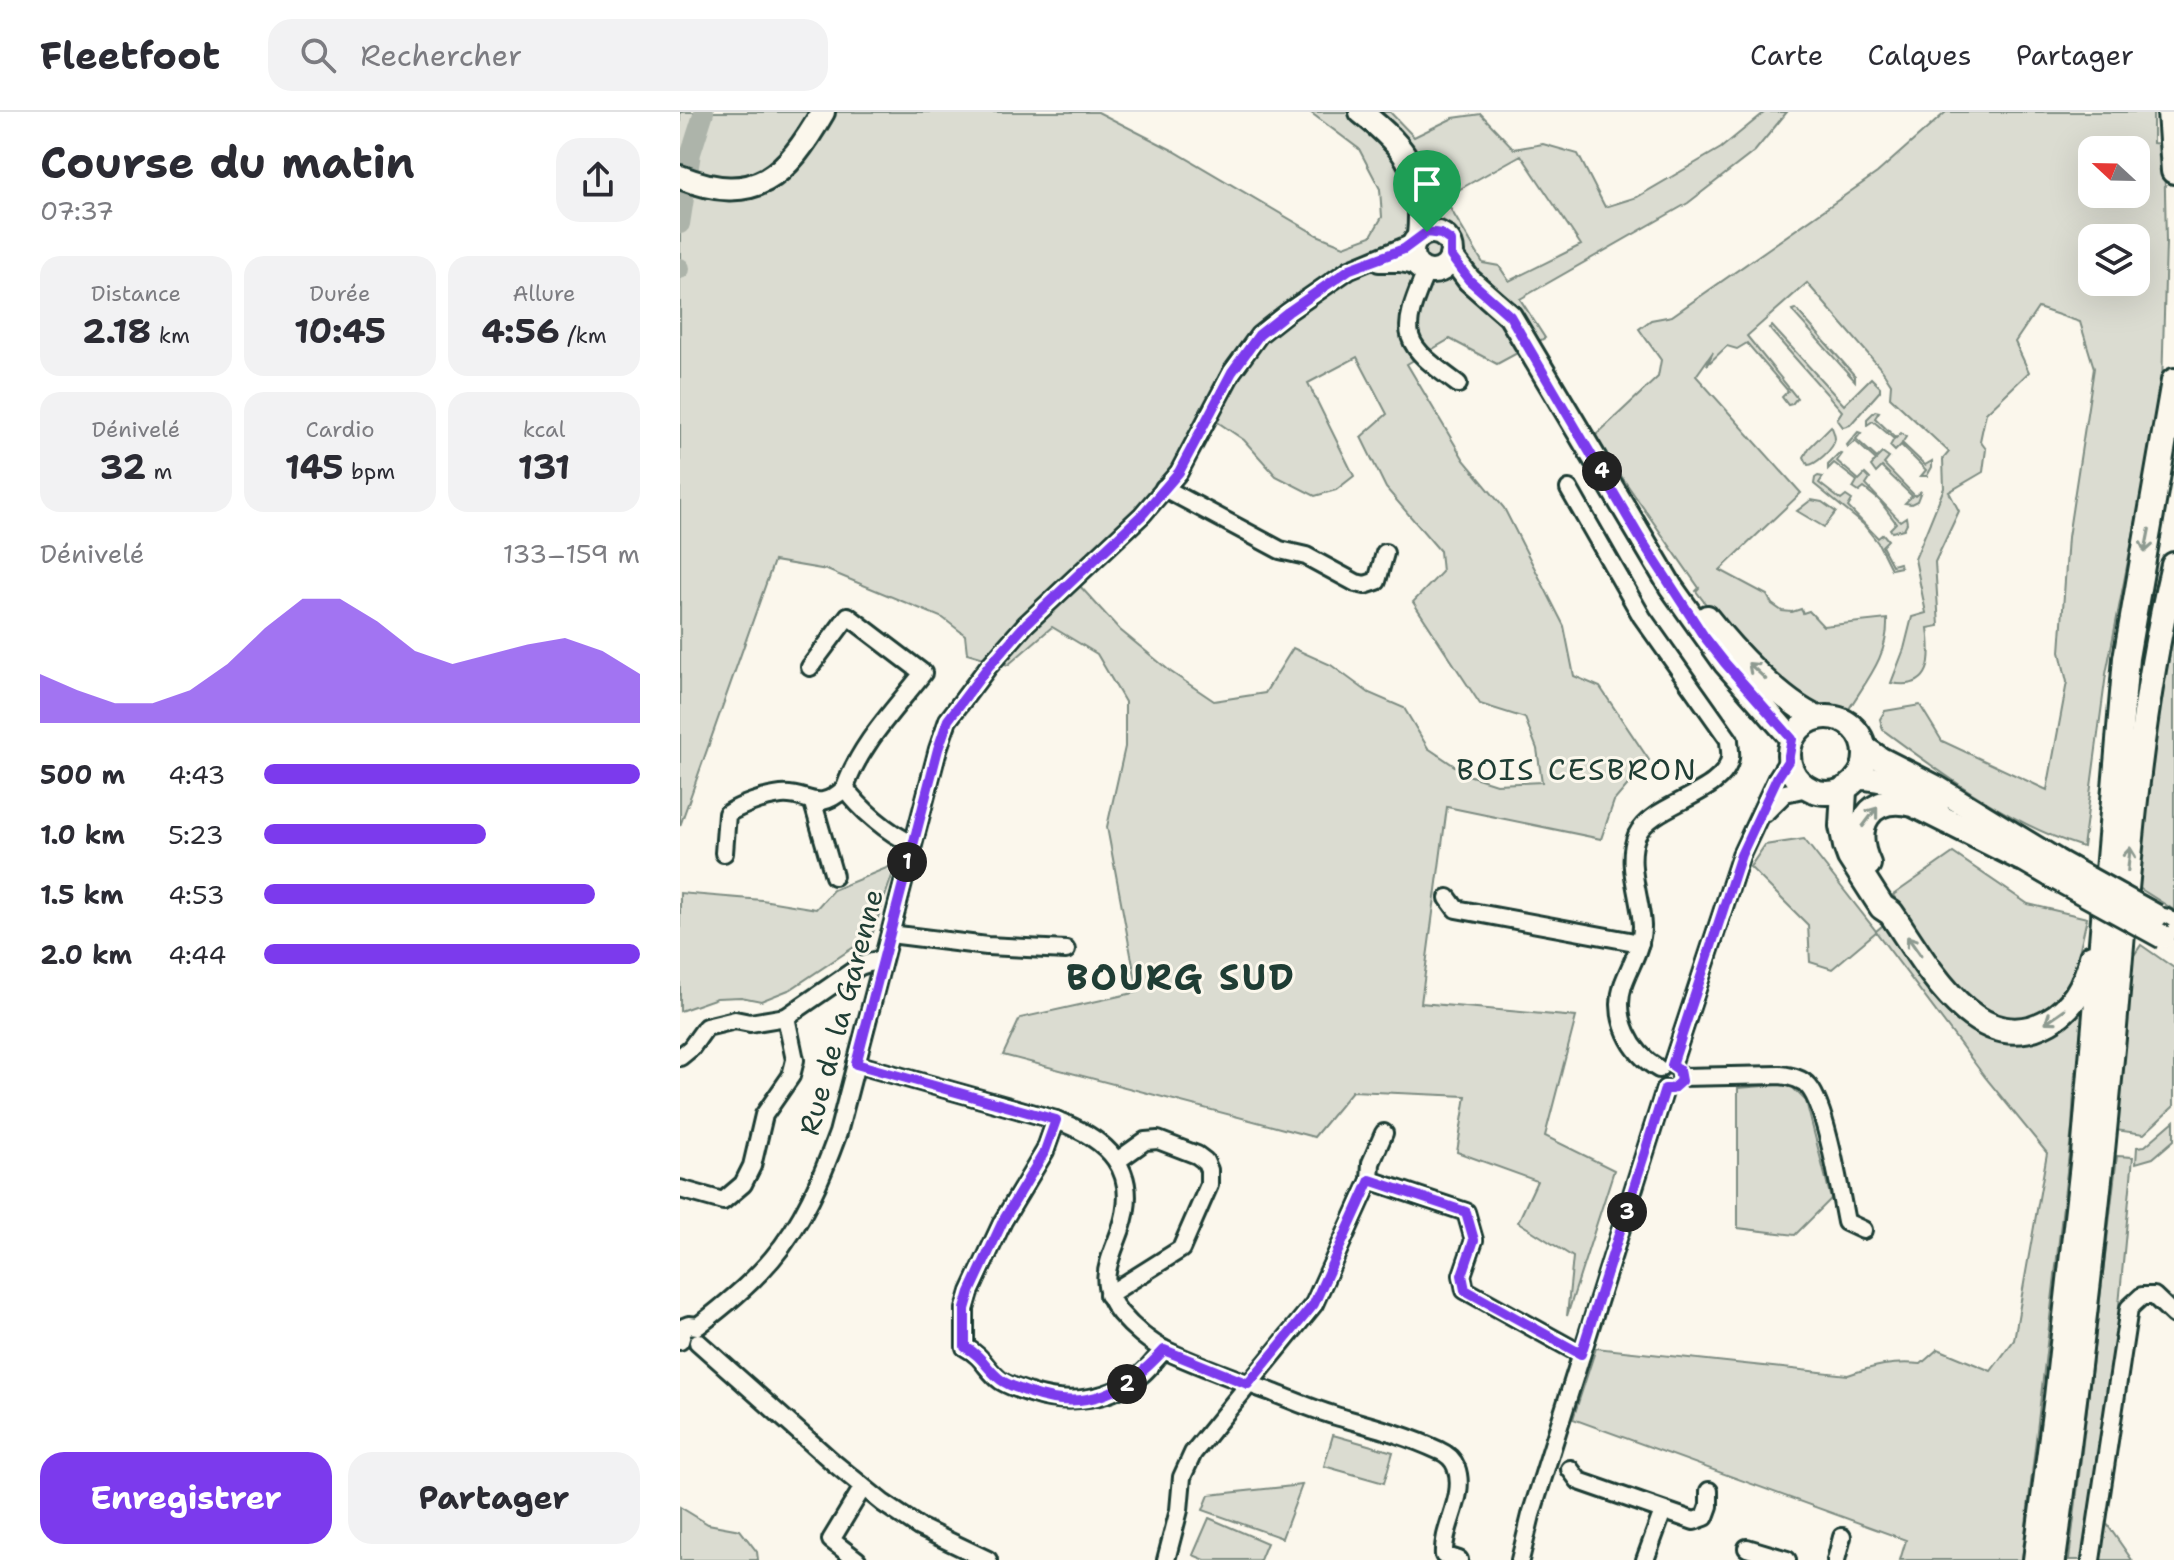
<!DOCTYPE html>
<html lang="fr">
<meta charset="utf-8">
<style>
:root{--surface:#fff;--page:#f2f2f3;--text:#2b2b33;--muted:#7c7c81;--line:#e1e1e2;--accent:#7c3aed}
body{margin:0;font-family:"Shantell Sans",sans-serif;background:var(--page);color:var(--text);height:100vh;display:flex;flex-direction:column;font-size:30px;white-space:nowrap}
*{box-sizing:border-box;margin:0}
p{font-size:26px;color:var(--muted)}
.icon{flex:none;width:44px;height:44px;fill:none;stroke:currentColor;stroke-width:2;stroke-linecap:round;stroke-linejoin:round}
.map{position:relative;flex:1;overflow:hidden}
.side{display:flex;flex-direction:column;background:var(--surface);width:680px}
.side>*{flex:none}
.needle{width:52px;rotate:292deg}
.buttons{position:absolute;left:1398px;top:24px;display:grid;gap:16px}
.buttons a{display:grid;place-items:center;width:72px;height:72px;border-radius:16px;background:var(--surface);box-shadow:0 8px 32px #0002;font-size:40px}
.pin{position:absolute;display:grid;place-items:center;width:68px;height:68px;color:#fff;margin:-82px -34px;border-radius:50% 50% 50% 0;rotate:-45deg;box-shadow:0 0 8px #0007}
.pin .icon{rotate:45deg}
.km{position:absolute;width:40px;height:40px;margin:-20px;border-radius:50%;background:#222;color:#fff;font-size:22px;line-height:40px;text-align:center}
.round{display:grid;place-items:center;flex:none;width:84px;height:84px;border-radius:24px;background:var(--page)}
.overview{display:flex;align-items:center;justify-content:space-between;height:136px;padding:0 40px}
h1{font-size:44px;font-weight:700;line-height:60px}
.stats{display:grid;grid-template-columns:repeat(3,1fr);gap:12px;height:136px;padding:8px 40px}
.stats div{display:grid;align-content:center;border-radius:20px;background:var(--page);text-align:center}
.stats b{font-size:34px;font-weight:700}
.stats small{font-size:22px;font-weight:400}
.stats p{font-size:22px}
.chart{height:224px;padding:16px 40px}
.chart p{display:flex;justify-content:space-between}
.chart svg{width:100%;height:144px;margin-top:8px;fill:var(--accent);opacity:.7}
.cta{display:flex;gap:16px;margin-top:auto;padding:16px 40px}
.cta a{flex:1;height:92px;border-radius:24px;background:var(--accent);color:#fff;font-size:32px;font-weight:700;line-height:92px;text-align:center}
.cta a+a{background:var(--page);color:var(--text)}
ul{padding:0 40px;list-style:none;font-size:26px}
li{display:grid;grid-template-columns:128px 96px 1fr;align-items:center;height:60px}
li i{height:20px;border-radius:10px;background:var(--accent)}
header{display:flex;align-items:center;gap:48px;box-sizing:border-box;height:112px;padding:0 40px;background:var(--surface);border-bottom:2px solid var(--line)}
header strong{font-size:38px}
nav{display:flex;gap:44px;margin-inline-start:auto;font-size:28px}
.search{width:560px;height:72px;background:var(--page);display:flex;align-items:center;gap:20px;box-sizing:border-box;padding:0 28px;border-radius:24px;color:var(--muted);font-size:30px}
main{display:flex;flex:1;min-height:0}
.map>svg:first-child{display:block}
.green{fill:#dbdcd1;stroke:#7d8c82;stroke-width:2;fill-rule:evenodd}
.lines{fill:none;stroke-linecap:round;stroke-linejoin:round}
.river{stroke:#adb4aa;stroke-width:20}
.minor-casing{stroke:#1f3d34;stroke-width:22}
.major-casing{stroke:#1f3d34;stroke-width:28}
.highway-casing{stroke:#1f3d34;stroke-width:30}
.minor{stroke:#fbf7ec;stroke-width:16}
.major{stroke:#fbf7ec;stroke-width:22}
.highway{stroke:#fbf7ec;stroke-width:24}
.major-bridge-casing{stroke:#1f3d34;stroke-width:28;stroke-linecap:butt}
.major-bridge{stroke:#fbf7ec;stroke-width:22}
.oneway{stroke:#8d9a90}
.route-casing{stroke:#fff;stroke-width:16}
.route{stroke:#7c3aed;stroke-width:10}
.labels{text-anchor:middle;stroke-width:6;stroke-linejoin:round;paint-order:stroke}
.street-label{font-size:28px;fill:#1f3d34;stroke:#fbf7ec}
.neighbourhood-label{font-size:30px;letter-spacing:2px;fill:#1f3d34;stroke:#fbf7ec}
.district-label{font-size:36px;font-weight:bold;letter-spacing:2px;fill:#1f3d34;stroke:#fbf7ec}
</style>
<header>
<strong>Fleetfoot</strong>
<div class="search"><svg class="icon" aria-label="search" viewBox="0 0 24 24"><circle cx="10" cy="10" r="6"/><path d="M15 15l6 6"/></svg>Rechercher</div>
<nav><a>Carte</a><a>Calques</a><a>Partager</a></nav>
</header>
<main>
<section class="side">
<div class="overview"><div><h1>Course du matin</h1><p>07:37</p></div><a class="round"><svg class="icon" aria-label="share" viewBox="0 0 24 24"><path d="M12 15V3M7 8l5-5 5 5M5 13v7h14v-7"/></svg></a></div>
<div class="stats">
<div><p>Distance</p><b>2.18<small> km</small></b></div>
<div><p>Durée</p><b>10:45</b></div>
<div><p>Allure</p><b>4:56<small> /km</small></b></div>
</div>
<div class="stats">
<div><p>Dénivelé</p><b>32<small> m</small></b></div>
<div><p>Cardio</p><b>145<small> bpm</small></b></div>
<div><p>kcal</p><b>131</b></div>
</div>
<div class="chart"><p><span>Dénivelé</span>133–159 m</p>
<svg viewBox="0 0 160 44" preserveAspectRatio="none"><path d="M0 44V29L10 34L20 38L30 38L40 34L50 26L60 15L70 6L80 6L90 13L100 22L110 26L120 23L130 20L140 18L150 22L160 29V44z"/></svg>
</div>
<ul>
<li><b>500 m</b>4:43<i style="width:100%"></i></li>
<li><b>1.0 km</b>5:23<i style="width:59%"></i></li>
<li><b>1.5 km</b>4:53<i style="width:88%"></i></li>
<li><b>2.0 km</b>4:44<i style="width:100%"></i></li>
</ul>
<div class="cta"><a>Enregistrer</a><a>Partager</a></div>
</section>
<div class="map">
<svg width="1494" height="1448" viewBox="0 0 1494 1448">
<rect width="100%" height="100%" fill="#fbf7ec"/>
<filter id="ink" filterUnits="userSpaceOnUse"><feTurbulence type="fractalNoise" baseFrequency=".0125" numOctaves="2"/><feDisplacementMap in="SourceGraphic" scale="16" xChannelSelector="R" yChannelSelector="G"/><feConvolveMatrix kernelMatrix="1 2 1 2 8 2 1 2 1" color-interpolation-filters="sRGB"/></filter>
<g filter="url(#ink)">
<!-- green -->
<g class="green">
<path d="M0 0H418L494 39 637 123 664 134 691 124 702 105 700 77 679 37 630 0H710L734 25 773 6 801 2 834 37 863 32 898 42 925 95 957 85 1041 36 1085 0H1107L1075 39 1008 91 840 187 865 226 817 252 770 227 727 252 784 348 824 396 884 514 894 564 920 575 969 648 934 689 921 727 767 695 741 891 896 905 865 1024 934 1058 887 1204 893 1145 838 1110 857 1069 777 1040 786 984 672 979 634 1025 323 943 340 906 458 880 427 715 445 635V590L417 542 372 515 328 553 287 541 285 523 263 506 147 458 94 449 0 714ZM841 43 901 133 829 169 819 154 803 151 764 86ZM677 245 707 302 681 325 706 376 760 439 762 460 733 490 800 592 845 606 857 637 862 670 816 672 788 663 748 636 724 596 689 581 651 553 613 536 585 581 534 589 491 560 440 518 398 472 482 376 527 303 564 328 596 364 635 384 656 378 674 364 628 271Z"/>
<path d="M1266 0H1473V31L1484 32 1486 130 1482 275 1426 562 1403 735C1329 712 1265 664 1203 618L1200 607 1205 599 1240 593 1262 629 1367 678 1387 570 1380 540 1388 425 1414 256 1400 210 1358 196 1335 230 1349 260 1306 301 1300 329 1306 337 1303 360 1269 380 1279 399 1255 450 1259 514 1248 516C1252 547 1253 579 1211 571L1224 537 1232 505 1246 501 1235 447 1264 376 1263 347 1269 340 1210 285 1211 272 1202 258 1127 171 1067 224 1117 286 1112 292 1108 293 1102 285 1108 279 1067 231 1057 237 1047 234 1027 253 1033 240 1016 264 1121 381 1040 458 1087 483 1092 492 1102 499 1112 500 1121 497 1123 501 1129 499 1143 514 1207 507C1209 545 1184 571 1166 602L1155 599 1133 598 1043 515 1016 479 1019 476 914 325 978 265 981 248 959 217 971 208 992 204 1197 61ZM1412 38H1456V82H1412ZM1412 126H1456V170H1412Z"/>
<path d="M1116 197 1175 264V269L1113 200 1112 198Z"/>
<path d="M1092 214 1164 293 1191 266 1200 275V279L1170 313 1163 315 1157 307 1162 299 1093 221 1089 216Z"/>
<path d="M1195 299 1199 300 1195 306 1216 326 1221 321 1226 325 1222 331 1245 353 1252 349V355L1247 364H1241L1246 358 1221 333 1215 339 1210 334 1214 327 1193 309 1187 313V307Z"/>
<path d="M1151 314C1153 317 1155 324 1155 327 1154 337 1135 353 1128 353L1124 345 1129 336Z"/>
<path d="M1178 320 1181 321 1176 327 1197 346 1202 341 1209 346 1204 352 1235 384 1241 379 1237 389 1231 392 1225 391 1232 384 1202 355 1196 361 1191 354 1196 348 1175 329 1168 335 1167 333Z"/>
<path d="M1160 341 1162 342 1157 349 1179 368 1185 362 1190 367 1186 373 1220 409 1226 405 1227 411 1224 417 1212 420 1210 417 1216 411 1199 388 1184 376 1179 380 1173 376 1177 369 1154 351 1148 357V353Z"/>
<path d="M1138 364 1143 365 1139 371 1161 388 1166 384 1172 388 1168 395 1198 426 1203 422 1208 428 1202 434 1212 453 1219 451 1221 455 1211 457 1198 431 1183 412 1134 372 1135 366Z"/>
<path d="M1131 388 1142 390 1156 400 1144 415 1117 399Z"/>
<path d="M1494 518V798L1456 774 1476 614Z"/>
<path d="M1124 727 1196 819 1222 797 1213 783 1273 741 1348 792 1407 806 1397 849 1403 894 1398 954 1395 961 1392 1016 1342 1448H1220L1226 1428 893 1307 916 1236 1168 1263C1194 1254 1213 1249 1241 1252L1258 1237 1311 1259 1334 1228 1367 1041 1305 965 1196 820 1152 857 1130 850 1128 813 1070 755 1085 733Z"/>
<path d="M216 752 192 823 111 877 81 889 61 885 37 886 0 899V781L82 788 136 797 153 778Z"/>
<path d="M1461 833 1494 856V994L1464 1022 1435 1018 1444 858Z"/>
<path d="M1109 972 1126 989 1151 1087 1115 1123 1058 1116V976Z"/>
<path d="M1494 1009V1028L1473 1046 1456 1051 1457 1035 1465 1034Z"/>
<path d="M1437 1044 1453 1045 1439 1193 1440 1215 1415 1395 1452 1448H1389Z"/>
<path d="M653 1323 713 1340 704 1371 644 1354Z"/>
<path d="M622 1373 602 1426 523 1398 529 1383Z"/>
<path d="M0 1395 28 1412 60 1418 77 1440 78 1448H0Z"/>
<path d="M529 1406 587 1431 580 1448H525L513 1443Z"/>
</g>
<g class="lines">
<!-- river -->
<g class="river">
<path d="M0 112 11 41 24 0"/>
<path d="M0 156V157"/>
</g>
<defs>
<g id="minor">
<path d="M699 151H720L737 154"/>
<path d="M746 160C718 225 722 231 778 272"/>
<path d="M484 376 600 438 626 444 676 471 685 473 697 469 705 441"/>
<path d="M889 377 962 505 1049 628C1049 634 1051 641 1050 646 1045 682 972 691 957 723 945 751 961 786 962 814 962 836 950 853 943 873 933 905 950 941 979 957"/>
<path d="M130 555 168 504 243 561C215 597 180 632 165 676 180 697 208 721 231 731"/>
<path d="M133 691 154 764"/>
<path d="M1086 700 1105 681 1127 676"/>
<path d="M44 741 47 702C61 693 84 685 101 683 128 680 136 703 165 676"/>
<path d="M768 786 776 797 960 831"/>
<path d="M210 822 307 834 386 838"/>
<path d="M0 945 11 936 26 915 55 908 70 911 106 905 180 854 201 847"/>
<path d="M176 952 376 1008C428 1027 461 1058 441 1117 430 1149 415 1170 440 1201 452 1215 470 1231 487 1239 521 1255 558 1268 594 1281 614 1289 635 1298 656 1304 691 1314 726 1323 760 1339 767 1342 773 1347 776 1355 787 1384 762 1414 764 1443L779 1448"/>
<path d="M992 953 1061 743 1097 666 1108 649"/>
<path d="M1001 965 1100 963C1110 964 1122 966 1129 975 1146 995 1160 1080 1166 1110L1183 1118"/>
<path d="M376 1008 365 1039 323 1109 290 1180 285 1197V1235C304 1245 306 1258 321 1269 329 1274 341 1278 350 1281 388 1294 433 1288 463 1261 471 1254 477 1245 484 1238"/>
<path d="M690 1068 786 1100 794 1128 782 1163 785 1178 901 1242"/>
<path d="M0 1077 43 1089 63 1072 72 1054 84 1003 111 964 115 948 106 905"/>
<path d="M428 1183 501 1137 529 1073V1058L525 1049 517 1043 478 1028 465 1029 437 1049"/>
<path d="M0 1229 4 1215 9 1213 18 1214C44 1194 70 1173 92 1147 123 1111 142 1065 158 1021L258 637 268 608 308 555 346 512 462 403 499 360 552 260 579 223 608 200 670 157 733 131"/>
<path d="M18 1230 154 1351 203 1391 239 1415 308 1448"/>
<path d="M890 1357 899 1369 1014 1409 1025 1405 1029 1394V1379"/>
<path d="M1067 1436 1107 1448"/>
<path d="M177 1448 151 1428 183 1375"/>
<path d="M486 1448 499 1398 502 1365 513 1341 634 1192 690 1068 691 1051 704 1021"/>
<path d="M840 1448 851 1403 985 977"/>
<path d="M965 1448 983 1399"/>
<path d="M1156 1448 1162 1425"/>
<path d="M1411 1448 1449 1196 1462 1184H1474L1494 1203"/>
</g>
<g id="major">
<path d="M681 0C729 38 745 62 739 124"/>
<path d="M0 65C76 95 106 64 143 0"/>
<circle cx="752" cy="140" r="20"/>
<path d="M771 144 789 168 830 204 991 475 1045 551 1112 627"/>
<path d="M1027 505C1052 537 1101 590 1138 606"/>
<circle cx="1147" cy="643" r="38"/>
<path d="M1185 636 1201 647 1256 675 1377 749"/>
<path d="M1177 666C1212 666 1228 678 1257 695"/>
<path d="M1327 738 1370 763"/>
<path d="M1484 808 1494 814"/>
</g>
<g id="highway">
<path d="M1490 0 1494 59"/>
<path d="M1164 678 1162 714 1166 734 1170 745 1202 795 1211 801C1245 850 1296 950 1369 909 1394 895 1406 872 1412 845"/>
<path d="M1188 752C1170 714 1190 681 1233 692L1341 746"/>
<path d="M1356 1448 1377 1285 1404 1043 1446 546 1494 269"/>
<path d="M1373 1448C1397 1274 1417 1100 1433 926 1447 767 1457 608 1494 453"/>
</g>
</defs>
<!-- minor casing -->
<use href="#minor" class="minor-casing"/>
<!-- major casing -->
<use href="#major" class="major-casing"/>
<!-- highway casing -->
<use href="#highway" class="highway-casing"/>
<!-- minor -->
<use href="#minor" class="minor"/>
<!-- major -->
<use href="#major" class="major"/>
<!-- highway -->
<use href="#highway" class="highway"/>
<defs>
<g id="major-bridge">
<path d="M1377 749 1476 804"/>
<path d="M1370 763 1483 825"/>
</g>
</defs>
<!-- major-bridge casing -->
<use href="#major-bridge" class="major-bridge-casing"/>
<!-- major-bridge -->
<use href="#major-bridge" class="major-bridge"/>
</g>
<!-- one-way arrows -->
<defs><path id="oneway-shaft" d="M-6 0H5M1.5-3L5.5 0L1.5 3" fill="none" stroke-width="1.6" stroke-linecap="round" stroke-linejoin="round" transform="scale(2)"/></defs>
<g class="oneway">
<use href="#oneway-shaft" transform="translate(1467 429) rotate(101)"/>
<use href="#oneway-shaft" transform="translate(1077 559) rotate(-137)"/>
<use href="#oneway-shaft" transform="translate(1190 705) rotate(-53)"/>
<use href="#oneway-shaft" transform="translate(1449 747) rotate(-84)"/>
<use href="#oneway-shaft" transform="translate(1234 834) rotate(-125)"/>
<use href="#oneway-shaft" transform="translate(1375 904) rotate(145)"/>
</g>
</g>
<g class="lines" filter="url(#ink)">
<defs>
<path id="route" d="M747 120 761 122 771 129V144L789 168 830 204 960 426 1023 523 1045 551 1112 627 1108 649 1097 666 1061 743 992 953 999 958 1001 969 992 977H985L901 1242 785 1178 782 1163 794 1128 786 1100 690 1068 634 1192 568 1272 484 1238C447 1279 407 1301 350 1281 341 1277 329 1274 321 1268 306 1257 304 1245 285 1235V1197L290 1180 323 1109 365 1039 376 1008 176 952 258 637 268 608 308 555 346 512 462 403 499 360 552 260 579 223 608 200 670 157 724 137Z"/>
</defs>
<!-- route casing -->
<use href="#route" class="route-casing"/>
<!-- route -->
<use href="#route" class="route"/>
</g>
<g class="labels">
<!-- street labels -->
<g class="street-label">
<text transform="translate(161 900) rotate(-75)" y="10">Rue de la Garenne</text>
</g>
<!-- neighbourhood labels -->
<g class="neighbourhood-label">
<text x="897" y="668">BOIS CESBRON</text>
</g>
<!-- district labels -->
<g class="district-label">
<text x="501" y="878">BOURG SUD</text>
</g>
</g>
</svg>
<div class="buttons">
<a><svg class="needle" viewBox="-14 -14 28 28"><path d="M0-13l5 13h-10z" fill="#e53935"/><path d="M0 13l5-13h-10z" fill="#7c7c81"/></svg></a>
<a><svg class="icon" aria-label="layers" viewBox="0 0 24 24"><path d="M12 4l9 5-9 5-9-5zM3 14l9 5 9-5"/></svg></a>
</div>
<div class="pin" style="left:747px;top:120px;background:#1e9e55"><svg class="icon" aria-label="arrive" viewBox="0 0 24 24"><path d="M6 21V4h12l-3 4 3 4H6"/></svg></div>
<b class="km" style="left:227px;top:750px">1</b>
<b class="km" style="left:447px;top:1272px">2</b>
<b class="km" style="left:947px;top:1100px">3</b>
<b class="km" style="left:922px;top:359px">4</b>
</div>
</main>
